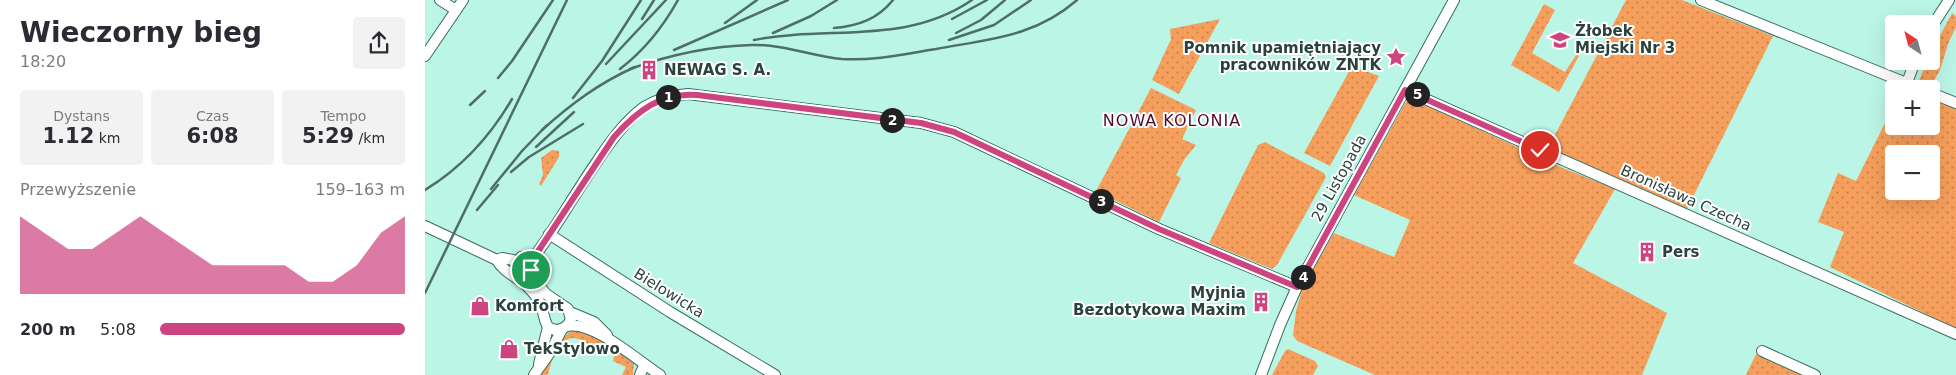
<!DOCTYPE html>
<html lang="pl">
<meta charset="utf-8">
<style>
:root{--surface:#fff;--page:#f2f2f3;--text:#2b2b33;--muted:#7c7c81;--accent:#cc4480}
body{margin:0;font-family:"DejaVu Sans",sans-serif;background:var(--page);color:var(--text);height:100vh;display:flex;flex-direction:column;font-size:19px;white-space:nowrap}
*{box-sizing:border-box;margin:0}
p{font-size:16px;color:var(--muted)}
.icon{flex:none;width:28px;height:28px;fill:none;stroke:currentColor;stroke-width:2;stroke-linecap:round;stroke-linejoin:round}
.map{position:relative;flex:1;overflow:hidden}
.drawer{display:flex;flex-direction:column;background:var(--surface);width:425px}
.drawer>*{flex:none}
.needle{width:32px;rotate:324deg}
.controls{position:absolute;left:1460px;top:15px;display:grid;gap:10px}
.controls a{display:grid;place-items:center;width:55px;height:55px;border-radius:5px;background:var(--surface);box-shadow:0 5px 20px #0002;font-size:25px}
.pin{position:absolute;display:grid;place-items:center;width:42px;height:42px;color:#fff;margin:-21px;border:2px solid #fff;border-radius:50%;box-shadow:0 1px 5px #0007}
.km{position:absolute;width:25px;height:25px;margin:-12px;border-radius:50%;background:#222;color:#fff;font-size:14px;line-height:25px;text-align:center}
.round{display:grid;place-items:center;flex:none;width:52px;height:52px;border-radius:5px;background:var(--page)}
.headline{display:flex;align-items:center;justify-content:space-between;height:85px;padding:0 20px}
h1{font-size:28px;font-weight:800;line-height:38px}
.stats{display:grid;grid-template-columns:repeat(3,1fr);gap:8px;height:85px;padding:5px 20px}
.stats div{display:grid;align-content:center;border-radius:5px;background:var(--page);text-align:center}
.stats b{font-size:21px;font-weight:800}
.stats small{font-size:14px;font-weight:400}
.stats p{font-size:14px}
.chart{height:140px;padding:10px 20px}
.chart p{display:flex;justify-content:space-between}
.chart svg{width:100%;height:90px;margin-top:5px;fill:var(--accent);opacity:.7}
ul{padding:0 20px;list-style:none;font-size:16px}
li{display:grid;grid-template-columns:80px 60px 1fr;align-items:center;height:38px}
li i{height:12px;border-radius:6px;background:var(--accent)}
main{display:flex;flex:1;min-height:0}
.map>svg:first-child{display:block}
.grass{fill:url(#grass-dots);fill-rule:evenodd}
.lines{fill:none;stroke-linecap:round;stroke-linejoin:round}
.minor-casing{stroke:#366d60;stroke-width:12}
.minor{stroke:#fff;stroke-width:10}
.rail{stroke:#4e6e66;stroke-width:2.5}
.route-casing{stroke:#fff;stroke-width:10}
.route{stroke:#cc4480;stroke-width:6}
.labels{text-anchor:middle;stroke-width:4;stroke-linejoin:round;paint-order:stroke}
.poi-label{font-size:15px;font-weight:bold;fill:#2a423c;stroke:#fff;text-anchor:start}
.street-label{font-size:15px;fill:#2a423c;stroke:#fff}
.neighbourhood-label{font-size:16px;letter-spacing:1px;fill:#4e0d2c;stroke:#fff}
</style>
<main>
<section class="drawer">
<div class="headline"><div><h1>Wieczorny bieg</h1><p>18:20</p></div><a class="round"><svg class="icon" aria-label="share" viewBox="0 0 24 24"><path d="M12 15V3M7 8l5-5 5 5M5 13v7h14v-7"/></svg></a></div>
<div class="stats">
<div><p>Dystans</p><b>1.12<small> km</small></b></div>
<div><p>Czas</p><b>6:08</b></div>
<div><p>Tempo</p><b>5:29<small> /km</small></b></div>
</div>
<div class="chart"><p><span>Przewyższenie</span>159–163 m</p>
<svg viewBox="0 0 160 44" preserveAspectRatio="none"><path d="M0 44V6L10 14L20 22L30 22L40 14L50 6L60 14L70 22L80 30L90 30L100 30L110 30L120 38L130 38L140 30L150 14L160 6V44z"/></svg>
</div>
<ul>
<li><b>200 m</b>5:08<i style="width:100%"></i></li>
</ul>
</section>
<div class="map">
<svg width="1531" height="375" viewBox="0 0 1531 375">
<defs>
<pattern id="grass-dots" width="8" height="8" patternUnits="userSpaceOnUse" patternTransform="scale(1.25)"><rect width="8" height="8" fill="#f69f5c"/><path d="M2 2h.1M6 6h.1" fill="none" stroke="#c7834d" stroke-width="1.8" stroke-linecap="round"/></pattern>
</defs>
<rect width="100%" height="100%" fill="#bbf5e6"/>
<!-- grass -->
<g class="grass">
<path d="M1201 0H1257L1348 36 1262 209 1123 148Z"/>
<path d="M1119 4 1130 10 1107 53 1140 72 1151 55 1154 56 1134 92 1086 65Z"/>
<path d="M1527 13 1531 16V27L1523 44 1515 70 1506 86 1494 81 1502 61H1506V53Z"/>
<path d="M795 19 754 94 727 80 746 39 745 29Z"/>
<path d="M927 66 954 76 905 166 879 153Z"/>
<path d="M726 88 771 110 757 139 771 145 759 160 751 175 756 178 734 222 671 191Z"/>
<path d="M988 99 1138 168 1190 189 1148 263 1242 313 1217 375H950L872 341 868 335 871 311 879 283 909 233 969 257 985 220 929 195 980 103Z"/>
<path d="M1506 99 1531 108V329L1405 267 1419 232 1393 222 1413 173 1431 181 1469 105V126H1506ZM1469 154H1506V191H1469Z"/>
<path d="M840 142 899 173 901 177 852 265 847 269 784 243 833 145Z"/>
<path d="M127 150 134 151V157L116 186 114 184 118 175 116 158Z"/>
<path d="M155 323 209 364 208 375H197L201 367 188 361 189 356 165 345 164 342 163 344C159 342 154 338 149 338 133 338 126 362 123 375H116L132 343Z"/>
<path d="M863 349 890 361 893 366 888 375H847L860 351Z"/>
<path d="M1331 354 1379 375H1321Z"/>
</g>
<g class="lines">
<defs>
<g id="minor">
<path d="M15 0 31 10"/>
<path d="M1276 0 1496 89"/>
<path d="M1506 28 1524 0"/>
<path d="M0 56 38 0"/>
<path d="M1482 83 1490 61"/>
<path d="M980 90 1531 334"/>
<path d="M1506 93 1531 103"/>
<path d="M0 226 72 260 77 258 88 260"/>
<path d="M124 234 245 312 350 375"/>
<path d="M72 260C78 272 92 277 101 285 107 291 115 300 117 308 119 315 119 320 123 327 132 333 142 329 146 319L143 309 121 294 108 278 103 261 96 257"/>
<path d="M106 266 112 253C133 224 151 192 171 163 185 142 199 122 219 107 232 99 247 95 263 94L496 123 529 132 734 229 872 287"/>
<path d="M145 312 169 322 182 335"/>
<path d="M142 326C168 320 213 361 235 375"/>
<path d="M1337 351 1390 375"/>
<path d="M114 364 123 327"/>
<path d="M109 375 126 351 137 329"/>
<path d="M215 375 219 365"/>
<path d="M836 375 855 325 872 287 1029 0"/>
</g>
</defs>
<!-- minor casing -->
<use href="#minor" class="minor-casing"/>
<!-- minor -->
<use href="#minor" class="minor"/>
<!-- rail -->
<g class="rail">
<path d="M217 19 229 0"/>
<path d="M527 19 562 0"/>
<path d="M300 23 332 0"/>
<path d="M409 28C433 26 453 19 468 0"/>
<path d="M348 33 386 16 412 0"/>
<path d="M531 33 556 20 580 0"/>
<path d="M329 40C404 25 480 46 547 0"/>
<path d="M524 40 569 25 606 0"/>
<path d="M249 50 363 0"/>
<path d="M181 64 241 0"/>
<path d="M195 69C220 50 238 27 253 0"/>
<path d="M205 69C244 55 285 46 327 45 358 44 386 56 417 59 448 61 480 54 511 49 564 39 610 37 652 0"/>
<path d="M73 78 87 61 128 0"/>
<path d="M148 98 177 61 216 0"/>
<path d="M45 105 60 91"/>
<path d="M117 130C146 104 174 83 210 67"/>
<path d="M111 147 149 112"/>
<path d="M86 172 104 157 158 124"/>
<path d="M66 189 97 151 122 125"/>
<path d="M0 190C36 168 66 135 87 99"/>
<path d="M52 210 73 185"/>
<path d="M0 293 142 0"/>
</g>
</g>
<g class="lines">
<defs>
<path id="route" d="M106 270V266L112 253 189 137C212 111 236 92 272 95L496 123 529 132 734 229 872 287 980 90 1115 150"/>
</defs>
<!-- route casing -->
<use href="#route" class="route-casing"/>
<!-- route -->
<use href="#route" class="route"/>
</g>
<!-- icons -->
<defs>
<symbol id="school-bare" viewBox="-9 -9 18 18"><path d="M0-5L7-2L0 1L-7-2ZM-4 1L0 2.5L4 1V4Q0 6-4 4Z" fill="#cc4480" stroke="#fff" stroke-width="2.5" paint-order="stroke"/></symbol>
<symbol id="sight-bare" viewBox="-9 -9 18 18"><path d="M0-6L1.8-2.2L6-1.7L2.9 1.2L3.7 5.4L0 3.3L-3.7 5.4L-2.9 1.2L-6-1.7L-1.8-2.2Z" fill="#cc4480" stroke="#fff" stroke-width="2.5" paint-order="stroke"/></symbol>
<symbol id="building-bare" viewBox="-9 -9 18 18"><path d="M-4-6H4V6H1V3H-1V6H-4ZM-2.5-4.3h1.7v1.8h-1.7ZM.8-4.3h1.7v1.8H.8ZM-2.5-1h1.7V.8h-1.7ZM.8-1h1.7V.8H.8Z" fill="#cc4480" stroke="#fff" stroke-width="2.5" paint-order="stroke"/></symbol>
<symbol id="shop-bare" viewBox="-9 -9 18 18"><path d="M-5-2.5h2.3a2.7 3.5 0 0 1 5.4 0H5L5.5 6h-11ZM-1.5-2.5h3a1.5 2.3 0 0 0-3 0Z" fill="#cc4480" stroke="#fff" stroke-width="2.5" paint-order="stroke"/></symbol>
</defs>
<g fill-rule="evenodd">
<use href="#school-bare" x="1121" y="26" width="28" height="28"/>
<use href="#sight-bare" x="957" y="43" width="28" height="28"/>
<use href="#building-bare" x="210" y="56" width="28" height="28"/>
<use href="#building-bare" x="1208" y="238" width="28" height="28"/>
<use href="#building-bare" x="822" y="288" width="28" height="28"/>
<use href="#shop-bare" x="41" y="292" width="28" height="28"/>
<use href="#shop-bare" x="70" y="335" width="28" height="28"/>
</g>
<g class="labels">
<!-- poi labels -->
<g class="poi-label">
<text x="1150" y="36">Żłobek<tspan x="1150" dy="17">Miejski Nr 3</tspan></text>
<text x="956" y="53" text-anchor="end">Pomnik upamiętniający<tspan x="956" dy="17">pracowników ZNTK</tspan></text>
<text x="239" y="75">NEWAG S. A.</text>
<text x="1237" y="257">Pers</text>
<text x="821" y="298" text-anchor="end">Myjnia<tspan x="821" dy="17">Bezdotykowa Maxim</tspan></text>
<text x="70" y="311">Komfort</text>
<text x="99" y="354">TekStylowo</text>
</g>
<!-- street labels -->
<g class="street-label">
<text transform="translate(914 178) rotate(-61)" y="5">29 Listopada</text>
<text transform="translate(1261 198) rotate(24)" y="5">Bronisława Czecha</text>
<text transform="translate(244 293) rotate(32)" y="5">Bielowicka</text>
</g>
<!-- neighbourhood labels -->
<g class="neighbourhood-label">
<text x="747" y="126">NOWA KOLONIA</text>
</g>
</g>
</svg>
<div class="controls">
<a><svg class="needle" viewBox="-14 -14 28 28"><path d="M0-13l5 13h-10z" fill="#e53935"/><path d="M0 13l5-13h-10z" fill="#7c7c81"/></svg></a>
<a>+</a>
<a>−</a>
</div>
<div class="pin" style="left:106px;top:270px;background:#1e9e55"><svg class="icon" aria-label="arrive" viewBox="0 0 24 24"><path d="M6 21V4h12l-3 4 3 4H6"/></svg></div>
<div class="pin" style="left:1115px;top:150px;background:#d93025"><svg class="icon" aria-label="check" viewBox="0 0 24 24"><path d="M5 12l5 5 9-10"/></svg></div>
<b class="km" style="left:243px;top:97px">1</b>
<b class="km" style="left:467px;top:120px">2</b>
<b class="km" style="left:676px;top:201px">3</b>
<b class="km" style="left:878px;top:277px">4</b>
<b class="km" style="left:992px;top:94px">5</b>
</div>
</main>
